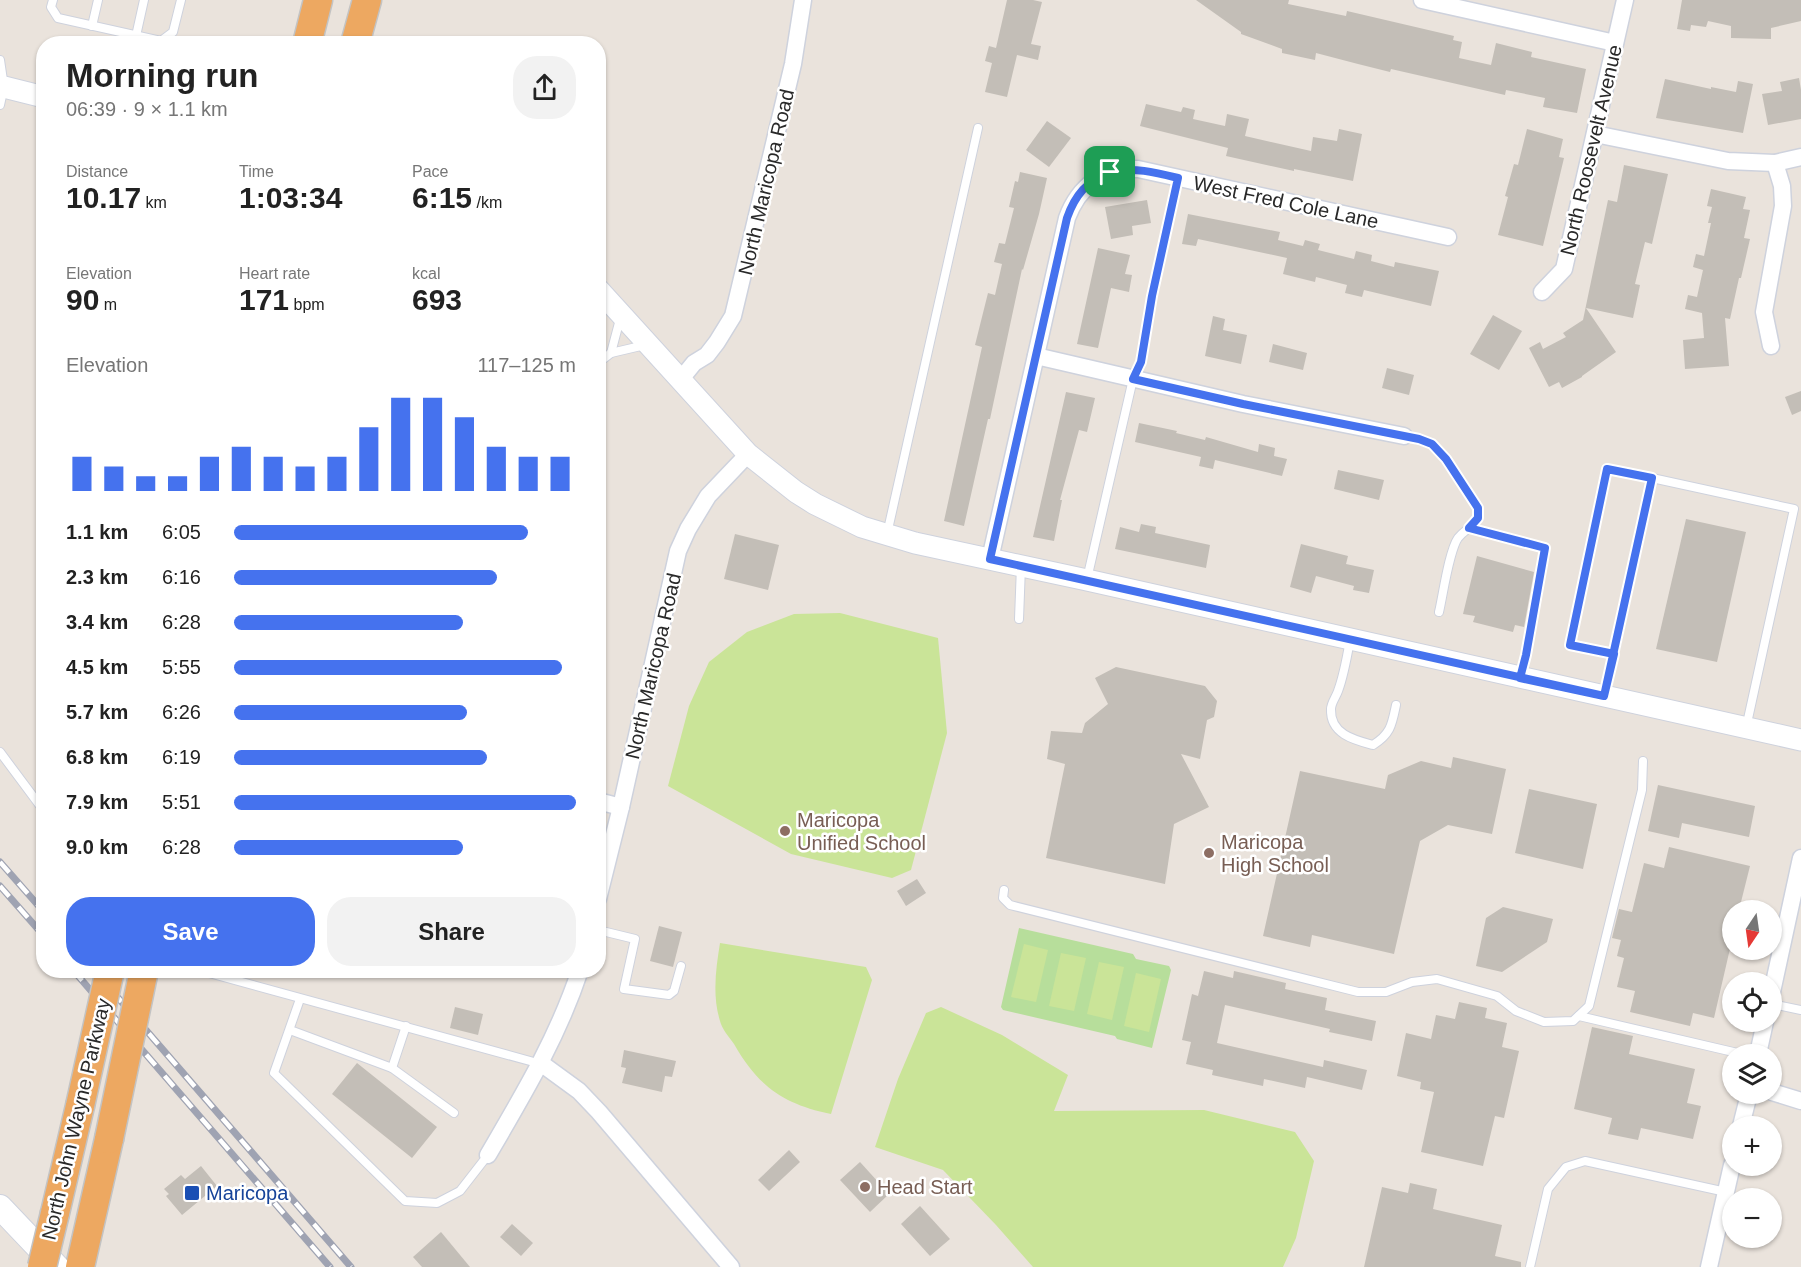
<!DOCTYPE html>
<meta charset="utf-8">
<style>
:root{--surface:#fff;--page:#f2f2f2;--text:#222;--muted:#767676;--accent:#4572ee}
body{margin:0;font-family:Helvetica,sans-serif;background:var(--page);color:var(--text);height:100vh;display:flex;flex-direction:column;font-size:22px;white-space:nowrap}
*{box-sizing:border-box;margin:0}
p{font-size:20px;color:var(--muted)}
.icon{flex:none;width:33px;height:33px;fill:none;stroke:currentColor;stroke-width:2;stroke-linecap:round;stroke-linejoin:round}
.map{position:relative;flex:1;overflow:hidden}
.sheet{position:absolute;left:36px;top:36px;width:570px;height:942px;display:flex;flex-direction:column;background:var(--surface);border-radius:24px;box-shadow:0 2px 4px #0004}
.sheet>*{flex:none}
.needle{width:39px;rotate:193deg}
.tools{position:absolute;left:1722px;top:900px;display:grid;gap:12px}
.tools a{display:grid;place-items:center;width:60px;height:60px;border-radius:50%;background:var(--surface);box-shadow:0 2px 4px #0004;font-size:30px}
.pin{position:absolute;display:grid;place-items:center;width:51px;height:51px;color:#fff;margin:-26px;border-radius:12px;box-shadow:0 3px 9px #0006}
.round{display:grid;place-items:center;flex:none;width:63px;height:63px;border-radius:24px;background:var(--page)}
.overview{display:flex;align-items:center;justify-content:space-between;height:102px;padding:0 30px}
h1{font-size:33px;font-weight:700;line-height:45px}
.figures{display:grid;grid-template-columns:repeat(3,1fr);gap:9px;height:102px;padding:6px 30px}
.figures div{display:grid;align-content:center}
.figures b{font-size:30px;font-weight:700}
.figures small{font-size:16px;font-weight:400}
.figures p{font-size:16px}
.chart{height:168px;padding:12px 30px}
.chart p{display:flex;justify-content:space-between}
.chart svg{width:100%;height:108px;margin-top:6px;stroke:var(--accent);stroke-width:6}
.primary-button{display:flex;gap:12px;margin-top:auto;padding:12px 30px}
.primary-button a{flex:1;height:69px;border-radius:24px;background:var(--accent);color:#fff;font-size:24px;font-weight:700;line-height:69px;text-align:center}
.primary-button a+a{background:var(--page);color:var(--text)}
ul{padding:0 30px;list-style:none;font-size:20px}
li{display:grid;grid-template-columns:96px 72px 1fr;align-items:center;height:45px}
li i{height:15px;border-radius:8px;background:var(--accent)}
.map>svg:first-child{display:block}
.green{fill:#b7de9b}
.pitch{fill:#cae498}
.building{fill:#c3beb7}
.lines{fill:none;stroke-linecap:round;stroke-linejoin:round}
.service-casing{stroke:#ced2dd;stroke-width:10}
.minor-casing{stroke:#ced2dd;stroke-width:19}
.tertiary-casing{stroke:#ced2dd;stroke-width:23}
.secondary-casing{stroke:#ced2dd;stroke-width:26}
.trunk-casing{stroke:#c3c3c3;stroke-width:31}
.service{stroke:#fff;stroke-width:8}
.minor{stroke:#fff;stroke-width:16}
.tertiary{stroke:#fff;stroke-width:21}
.secondary{stroke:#fff;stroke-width:24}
.trunk{stroke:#eda861;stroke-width:28}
.rail-casing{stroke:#9fa3b2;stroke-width:7}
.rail{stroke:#fff;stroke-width:4.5;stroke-dasharray:14;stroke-linecap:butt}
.trunk-bridge-casing{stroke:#c3c3c3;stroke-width:31;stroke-linecap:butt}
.trunk-bridge{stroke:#eda861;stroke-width:28}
.route-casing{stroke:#fff;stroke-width:12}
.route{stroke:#4572ee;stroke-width:8}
.education-dot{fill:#8d6e63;stroke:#fff;stroke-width:2}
.transit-dot{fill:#1a4fb4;stroke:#fff;stroke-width:2}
.labels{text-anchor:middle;stroke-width:5;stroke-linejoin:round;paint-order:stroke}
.street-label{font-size:20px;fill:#292929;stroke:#fff}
.education-label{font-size:20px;fill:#785e54;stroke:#fff;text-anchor:start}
.transit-label{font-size:20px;fill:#164399;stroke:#fff;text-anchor:start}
</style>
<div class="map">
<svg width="1801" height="1267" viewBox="0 0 1801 1267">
<rect width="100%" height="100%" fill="#eae3dc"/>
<!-- green -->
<path class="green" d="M1019 928 1133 954 1136 959 1169 966 1171 970 1152 1048 1117 1039 1115 1036 1003 1010 1001 1007Z"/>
<!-- pitch -->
<g class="pitch">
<path d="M840 613 938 638 947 733 911 870 892 878 791 854 668 786 689 706 709 662 747 632 794 614Z"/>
<path d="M720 943 866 967 872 980 831 1114C783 1104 758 1086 734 1044 729 1037 722 1029 720 1021 712 995 716 968 720 943Z"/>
<path d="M1024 944 1048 950 1036 1002 1011 997Z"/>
<path d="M1061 953 1086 958 1074 1011 1049 1006Z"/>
<path d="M1099 962 1124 967 1112 1020 1087 1014Z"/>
<path d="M1136 973 1161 979 1149 1032 1124 1026Z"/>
<path d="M941 1007 1002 1035 1068 1075 1054 1111 1204 1110 1295 1132 1314 1161 1296 1238 1283 1267H1033L996 1225 943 1170 875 1147 898 1079 926 1013Z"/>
</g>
<!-- building -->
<g class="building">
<path d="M1007 0H1033L1042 2 1031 44 1041 46 1038 60 1017 55 1007 97 985 92 992 63 985 61 989 46 996 48Z"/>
<path d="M1196 0H1289L1288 4 1346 16 1347 11 1454 36 1453 40 1462 42 1459 58 1491 65 1496 43 1532 52 1531 57 1586 69 1577 113 1543 107 1545 98 1506 90 1505 95 1391 69 1390 72 1358 64 1316 53 1315 60 1282 53V49L1241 34V32Z"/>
<path d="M1682 0H1801V21L1771 28V39L1731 38V26L1708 21 1706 27 1691 25 1690 31 1677 29Z"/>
<path d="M1799 78 1801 90V119L1768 125 1762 94 1782 91 1780 82Z"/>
<path d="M1665 79 1711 89V87L1736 92 1738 81 1753 84 1743 133 1656 118Z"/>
<path d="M1146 104 1181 112 1183 107 1195 110 1193 119 1225 126 1227 114 1249 119 1245 136 1311 151 1313 137 1337 141 1339 129 1362 134 1353 181 1294 169V171L1226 156 1228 148 1140 126Z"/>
<path d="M1047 121 1071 138 1049 167 1026 150Z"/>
<path d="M1527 129 1563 139 1559 157 1564 158 1543 246 1498 235 1508 197 1505 196 1514 164 1518 165Z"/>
<path d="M1624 165 1668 174 1652 244 1645 242 1635 284 1640 285 1633 318 1586 308 1616 352 1582 376V377L1562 388 1559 382 1549 387 1529 348 1540 342 1543 349 1566 337 1563 333 1583 320 1608 200 1617 202Z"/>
<path d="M1020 172 1047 178 1039 214 1023 270 1022 269 990 419H988L964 526 944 521 982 347 975 345 988 293 995 295 1002 264 994 262 999 243 1005 244 1014 208 1009 207 1015 181 1018 182Z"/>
<path d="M1711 189 1746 197 1743 209 1750 210 1744 238 1750 239 1741 278H1739L1730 319 1725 318 1729 366 1685 369 1683 340 1704 338 1702 313 1685 309 1688 295 1697 297 1703 270 1693 267 1696 254 1704 256 1711 223H1708L1712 207 1707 206Z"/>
<path d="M1147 200 1151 223 1132 226 1133 235 1111 239 1105 207Z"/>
<path d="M1188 214 1280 232 1278 240 1303 246 1305 240 1320 244 1318 250 1354 259 1356 251 1372 255 1371 261 1394 267 1395 262 1439 271 1431 306 1364 290 1362 297 1345 293 1347 285 1316 277 1315 282 1283 274 1287 258 1198 239 1196 246 1182 244Z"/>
<path d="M1098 248 1130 255 1125 274 1132 275 1129 292 1111 288 1098 348 1077 344Z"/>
<path d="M1493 315 1522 331 1499 370 1470 354Z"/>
<path d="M1213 316 1225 319 1223 330 1247 335 1241 364 1205 356Z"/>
<path d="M1273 344 1307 353 1303 370 1269 362Z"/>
<path d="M1387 368 1414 375 1409 395 1382 388Z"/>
<path d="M1801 391V411L1792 415 1785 397Z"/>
<path d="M1066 392 1095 398 1087 432 1079 430 1060 500H1062L1054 541 1033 537Z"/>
<path d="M1139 423 1177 431 1176 433 1205 440 1206 437 1258 452 1259 444 1275 448 1274 456 1287 459 1282 476 1215 460 1213 469 1199 466 1201 457 1135 442Z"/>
<path d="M1338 470 1384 480 1379 500 1334 489Z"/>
<path d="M1686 519 1746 532 1717 662 1656 649Z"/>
<path d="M1141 524 1156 527 1155 533 1210 545 1206 568 1115 549 1120 527 1139 532Z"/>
<path d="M735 534 779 545 768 590 724 579Z"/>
<path d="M1301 544 1348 556 1346 564 1374 570 1369 593 1353 590 1354 586 1316 576 1311 593 1290 587Z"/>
<path d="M1477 556 1534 572 1524 627 1515 625 1513 632 1473 622 1475 616 1463 614Z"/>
<path d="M1116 667 1205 686 1217 701 1214 717 1207 720 1200 759 1181 754 1209 807 1174 824 1165 884 1046 858 1065 764 1047 759 1051 731 1082 733 1085 723 1108 704 1095 678Z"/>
<path d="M1453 757 1506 769 1492 834 1448 825 1420 841 1394 954 1312 935 1310 947 1263 936 1300 771 1385 789 1388 775 1421 761 1451 768Z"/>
<path d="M1658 785 1755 806 1749 837 1682 823 1679 838 1648 831Z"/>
<path d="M1529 789 1597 804 1583 869 1515 853Z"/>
<path d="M1669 847 1750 866 1739 910H1732V940L1714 1018 1693 1013 1690 1026 1630 1012 1635 991 1617 987 1624 958 1617 956 1621 940 1612 938 1619 909 1632 912 1644 863 1664 868Z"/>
<path d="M917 879 926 893 906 906 897 891Z"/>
<path d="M1503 907 1553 919 1547 942 1502 972 1476 966 1486 918Z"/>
<path d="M659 926 682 932 673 967 650 961Z"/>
<path d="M1204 971 1233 978 1234 971 1286 983 1285 989 1327 998 1325 1010 1376 1021 1372 1041 1329 1032 1330 1029 1225 1005 1217 1043 1323 1067 1324 1060 1367 1070 1362 1090 1307 1077 1305 1088 1264 1079 1263 1086 1212 1075 1213 1070 1186 1064 1191 1042 1182 1040 1192 994 1198 996Z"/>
<path d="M1459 1002 1487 1008 1485 1018 1507 1023 1502 1047 1519 1051 1504 1118 1495 1116 1483 1166 1421 1152 1434 1092 1420 1089 1421 1082 1397 1076 1406 1033 1431 1039 1436 1015 1455 1019Z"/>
<path d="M455 1007 483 1014 478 1035 450 1028Z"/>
<path d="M1592 1027 1633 1036 1629 1054 1695 1069 1687 1103 1701 1106 1693 1139 1641 1128 1638 1140 1608 1134 1612 1118 1574 1109Z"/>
<path d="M624 1050 676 1061 672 1077 665 1076 662 1092 622 1083 626 1068 621 1067Z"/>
<path d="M357 1063 437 1127 412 1158 332 1094Z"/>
<path d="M789 1150 800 1162 769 1191 758 1180Z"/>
<path d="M860 1162 889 1194 870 1212 840 1180Z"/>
<path d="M201 1166 217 1186 182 1215 166 1196 169 1194 164 1189 181 1175 185 1179Z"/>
<path d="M1410 1183 1437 1189 1433 1209 1502 1225 1495 1256 1521 1262V1267H1364L1382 1187 1408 1193Z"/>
<path d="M920 1206 950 1239 930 1256 901 1224Z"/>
<path d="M512 1224 533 1243 521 1256 500 1237Z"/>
<path d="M441 1232 470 1267H422L413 1257Z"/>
</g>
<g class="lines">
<defs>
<g id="service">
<path d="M53 0 51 7 58 18 161 41 173 32 181 0"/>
<path d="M92 26 98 0"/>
<path d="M136 36 144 0"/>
<path d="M0 60 4 87 0 105"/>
<path d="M611 353 620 319"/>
<path d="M598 363 611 353 645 345"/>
<path d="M1404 436 1433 444 1445 459 1478 508C1478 527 1468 526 1458 538 1449 551 1443 595 1439 612"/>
<path d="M1469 528 1545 548 1526 655 1520 677"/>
<path d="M887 534 978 128"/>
<path d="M1087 579 1133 379 1141 362 1152 296 1178 178"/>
<path d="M1019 619 1021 566"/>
<path d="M1350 640C1347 657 1344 675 1338 691 1336 697 1331 703 1331 709 1330 734 1354 740 1373 745 1391 734 1392 724 1396 705"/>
<path d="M1614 654 1570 645 1607 469 1652 478"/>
<path d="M1605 696 1652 478 1794 509 1746 728"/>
<path d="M0 752 44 811"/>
<path d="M1004 890 1003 898 1010 905 1358 992H1386L1412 982 1437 979 1497 996 1516 1011 1544 1022 1573 1021 1589 1006 1642 790 1643 761"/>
<path d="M598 930 635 939 624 989 669 995 674 991 681 966"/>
<path d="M198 970 541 1064"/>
<path d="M300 999 274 1073 405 1201 437 1203 460 1191 488 1155"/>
<path d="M1772 1004 1801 1010"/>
<path d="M1579 1016 1742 1054"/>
<path d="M290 1030 392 1068 454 1113"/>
<path d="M392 1068 406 1026"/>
<path d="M1530 1267 1548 1189 1566 1167 1585 1161 1726 1192"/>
</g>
<g id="minor">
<path d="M1422 0 1615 43"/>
<path d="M1595 134 1728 161 1775 163 1801 157"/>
<path d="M1542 292 1564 269 1625 0"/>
<path d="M1771 346 1764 312 1783 206 1782 186 1775 163"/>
<path d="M1036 356 1243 404 1404 436"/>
<path d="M681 379 694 363 707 355 717 342 733 316 793 64 803 0"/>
<path d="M990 559 1067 218C1079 186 1103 168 1138 169L1448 237"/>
<path d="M598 801 621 807"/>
<path d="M598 899 621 807 678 551 688 529 708 496 748 454"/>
<path d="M1772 992 1801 858"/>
<path d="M1758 1054 1765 1022"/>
<path d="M542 1064 579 1091 599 1112 731 1267"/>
<path d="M1772 1092 1801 1101"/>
<path d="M1741 1126 1749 1094"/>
<path d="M488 1155C523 1095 558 1037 580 970"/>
<path d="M1709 1267 1732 1165"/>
</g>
<g id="tertiary">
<path d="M4 87 44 97"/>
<path d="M598 289 748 454 796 492 815 504 862 527 915 543 1087 580 1801 740"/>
</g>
<path id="secondary" d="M0 1207 57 1267"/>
<g id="trunk">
<path d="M307 44 318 0"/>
<path d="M355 44 367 0"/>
<path d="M55 1213 80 1106"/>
<path d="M80 1267 109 1139"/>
</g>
</defs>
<!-- service casing -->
<use href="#service" class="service-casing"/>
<!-- minor casing -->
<use href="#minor" class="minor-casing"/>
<!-- tertiary casing -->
<use href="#tertiary" class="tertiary-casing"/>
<!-- secondary casing -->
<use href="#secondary" class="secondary-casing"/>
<!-- trunk casing -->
<use href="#trunk" class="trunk-casing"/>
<!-- service -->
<use href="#service" class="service"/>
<!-- minor -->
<use href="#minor" class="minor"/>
<!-- tertiary -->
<use href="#tertiary" class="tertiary"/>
<!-- secondary -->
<use href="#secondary" class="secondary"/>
<!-- trunk -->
<use href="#trunk" class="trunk"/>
<defs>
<g id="rail">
<path d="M0 862 44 912"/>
<path d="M0 886 44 936"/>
<path d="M73 970 330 1267"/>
<path d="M94 970 351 1267"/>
</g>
</defs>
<!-- rail casing -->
<use href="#rail" class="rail-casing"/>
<!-- rail -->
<use href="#rail" class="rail"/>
<defs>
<g id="trunk-bridge">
<path d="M80 1106 110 970"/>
<path d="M109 1139 144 970"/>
<path d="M42 1267 55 1213"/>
</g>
</defs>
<!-- trunk-bridge casing -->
<use href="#trunk-bridge" class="trunk-bridge-casing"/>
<!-- trunk-bridge -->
<use href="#trunk-bridge" class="trunk-bridge"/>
</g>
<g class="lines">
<defs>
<path id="route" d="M1110 172C1087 181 1075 195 1067 218L990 559C1195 605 1400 651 1604 696L1614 654 1570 645 1607 469 1652 478 1604 696 1520 678 1526 655 1545 548 1469 528 1478 518V508L1446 459 1432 444 1419 439 1243 404 1133 379 1141 362 1152 296 1178 178C1154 172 1134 167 1110 172"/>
</defs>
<!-- route casing -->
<use href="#route" class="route-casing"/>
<!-- route -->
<use href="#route" class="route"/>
</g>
<!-- markers -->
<g class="education-dot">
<circle cx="785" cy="831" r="6"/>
<circle cx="1209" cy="853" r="6"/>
<circle cx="865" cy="1187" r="6"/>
</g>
<rect class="transit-dot" x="184" y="1185" width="16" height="16" rx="3"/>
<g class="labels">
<!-- street labels -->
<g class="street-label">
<text transform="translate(1591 150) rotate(-77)" y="7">North Roosevelt Avenue</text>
<text transform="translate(766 182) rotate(-77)" y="7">North Maricopa Road</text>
<text transform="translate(1286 202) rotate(12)" y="7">West Fred Cole Lane</text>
<text transform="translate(653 666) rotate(-77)" y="7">North Maricopa Road</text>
<text transform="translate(76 1119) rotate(-77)" y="7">North John Wayne Parkway</text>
</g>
<!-- education labels -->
<g class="education-label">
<text x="797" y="827">Maricopa<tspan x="797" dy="23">Unified School</tspan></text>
<text x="1221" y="849">Maricopa<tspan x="1221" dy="23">High School</tspan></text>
<text x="877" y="1194">Head Start</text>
</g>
<!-- transit labels -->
<g class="transit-label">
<text x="206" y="1200">Maricopa</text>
</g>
</g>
</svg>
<div class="tools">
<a><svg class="needle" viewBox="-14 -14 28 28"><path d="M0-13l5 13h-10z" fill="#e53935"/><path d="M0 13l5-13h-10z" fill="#767676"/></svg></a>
<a><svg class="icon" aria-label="locate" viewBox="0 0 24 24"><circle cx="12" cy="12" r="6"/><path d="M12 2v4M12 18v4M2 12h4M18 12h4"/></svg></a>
<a><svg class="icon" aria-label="layers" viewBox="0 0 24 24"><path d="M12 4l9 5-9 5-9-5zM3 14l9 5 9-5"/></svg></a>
<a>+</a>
<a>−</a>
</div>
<div class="pin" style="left:1110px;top:172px;background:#1e9e55"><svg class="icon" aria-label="arrive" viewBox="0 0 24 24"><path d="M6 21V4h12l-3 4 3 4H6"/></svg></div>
<section class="sheet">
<div class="overview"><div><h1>Morning run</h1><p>06:39 · 9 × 1.1 km</p></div><a class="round"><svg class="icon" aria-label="share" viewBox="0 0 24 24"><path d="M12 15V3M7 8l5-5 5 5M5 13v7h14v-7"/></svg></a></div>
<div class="figures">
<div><p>Distance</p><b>10.17<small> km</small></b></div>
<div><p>Time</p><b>1:03:34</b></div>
<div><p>Pace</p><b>6:15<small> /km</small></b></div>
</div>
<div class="figures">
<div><p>Elevation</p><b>90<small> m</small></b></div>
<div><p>Heart rate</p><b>171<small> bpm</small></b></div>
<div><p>kcal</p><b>693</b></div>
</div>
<div class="chart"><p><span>Elevation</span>117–125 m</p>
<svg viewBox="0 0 160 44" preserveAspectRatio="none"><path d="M5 44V30M15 44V34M25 44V38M35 44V38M45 44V30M55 44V26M65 44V30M75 44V34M85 44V30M95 44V18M105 44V6M115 44V6M125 44V14M135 44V26M145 44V30M155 44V30"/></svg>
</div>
<ul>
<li><b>1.1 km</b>6:05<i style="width:86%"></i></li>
<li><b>2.3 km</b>6:16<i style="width:77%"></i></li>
<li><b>3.4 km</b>6:28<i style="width:67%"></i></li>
<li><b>4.5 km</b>5:55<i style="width:96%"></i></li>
<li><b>5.7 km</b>6:26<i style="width:68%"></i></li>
<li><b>6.8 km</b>6:19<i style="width:74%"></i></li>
<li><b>7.9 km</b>5:51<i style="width:100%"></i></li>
<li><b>9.0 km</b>6:28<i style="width:67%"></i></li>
</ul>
<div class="primary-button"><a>Save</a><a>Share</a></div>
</section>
</div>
